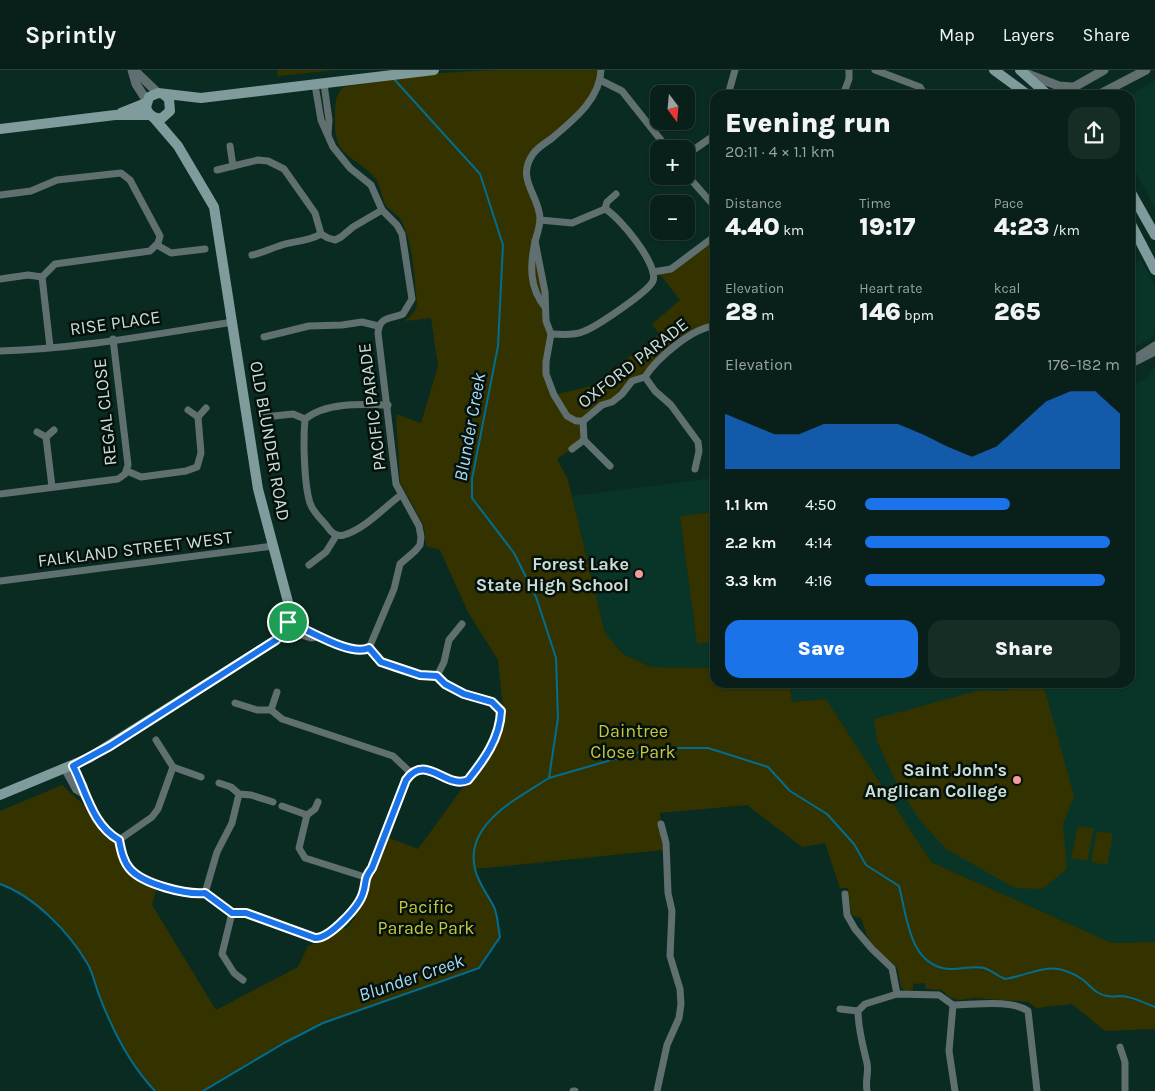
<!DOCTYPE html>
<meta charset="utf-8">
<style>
:root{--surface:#082019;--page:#162d26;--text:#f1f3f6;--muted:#98a3a2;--line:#293e38;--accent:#1a73e8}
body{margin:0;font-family:Karla,sans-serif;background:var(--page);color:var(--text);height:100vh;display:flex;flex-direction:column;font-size:19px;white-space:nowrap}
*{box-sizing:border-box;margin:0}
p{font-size:16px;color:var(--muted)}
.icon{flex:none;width:28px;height:28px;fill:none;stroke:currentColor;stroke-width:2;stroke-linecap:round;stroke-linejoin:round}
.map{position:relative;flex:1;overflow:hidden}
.panel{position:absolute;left:710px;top:20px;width:425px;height:598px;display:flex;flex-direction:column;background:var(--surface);border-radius:15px;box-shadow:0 1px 4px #0004,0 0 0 1px var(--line)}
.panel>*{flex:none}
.needle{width:32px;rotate:164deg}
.controls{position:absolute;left:650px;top:15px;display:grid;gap:10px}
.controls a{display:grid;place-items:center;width:45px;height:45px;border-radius:10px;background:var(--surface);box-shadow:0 1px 4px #0004,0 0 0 1px var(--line);font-size:25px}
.pin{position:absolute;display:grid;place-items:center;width:42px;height:42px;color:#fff;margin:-21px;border:2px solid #fff;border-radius:50%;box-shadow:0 1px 5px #0007}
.round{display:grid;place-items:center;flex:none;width:52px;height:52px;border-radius:15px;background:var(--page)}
.head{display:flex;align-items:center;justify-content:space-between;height:85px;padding:0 15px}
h1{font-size:28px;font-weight:800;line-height:38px}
.stats{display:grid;grid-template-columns:repeat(3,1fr);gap:8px;height:85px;padding:5px 15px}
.stats div{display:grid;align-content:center}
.stats b{font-size:25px;font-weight:800}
.stats small{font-size:14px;font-weight:400}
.stats p{font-size:14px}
.chart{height:140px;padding:10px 15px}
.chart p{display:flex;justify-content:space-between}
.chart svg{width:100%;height:90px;margin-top:5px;fill:var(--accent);opacity:.7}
.button{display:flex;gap:10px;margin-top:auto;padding:10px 15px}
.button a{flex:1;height:58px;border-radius:15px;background:var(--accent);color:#fff;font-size:20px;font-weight:800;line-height:58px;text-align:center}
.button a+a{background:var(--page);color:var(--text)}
ul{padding:0 15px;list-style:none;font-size:16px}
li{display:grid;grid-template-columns:80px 60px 1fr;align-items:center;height:38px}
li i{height:12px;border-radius:6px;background:var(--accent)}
header{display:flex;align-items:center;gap:30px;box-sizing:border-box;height:70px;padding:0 25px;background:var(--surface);border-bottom:1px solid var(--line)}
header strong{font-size:24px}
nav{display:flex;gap:28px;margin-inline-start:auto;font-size:18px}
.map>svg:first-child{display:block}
.built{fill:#093528}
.green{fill:#343300}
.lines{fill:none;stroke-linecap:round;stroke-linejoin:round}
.stream{stroke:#016d90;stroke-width:2}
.minor{stroke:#607070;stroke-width:7}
.tertiary{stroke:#607070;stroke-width:9}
.secondary{stroke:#809b9b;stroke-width:10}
.route-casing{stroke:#fff;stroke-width:10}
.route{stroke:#1a73e8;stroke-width:6}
.poi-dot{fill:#f59b9d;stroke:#05110c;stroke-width:2}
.labels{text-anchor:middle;stroke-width:5;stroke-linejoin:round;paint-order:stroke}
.street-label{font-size:18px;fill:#ccddd6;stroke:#05110c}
.poi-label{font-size:18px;font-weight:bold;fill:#ccddd6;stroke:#05110c;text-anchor:end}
.park-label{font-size:18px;fill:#c8c63c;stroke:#05110c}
.water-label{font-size:19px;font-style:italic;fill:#a7d9f1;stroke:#05110c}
</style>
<header>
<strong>Sprintly</strong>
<nav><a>Map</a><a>Layers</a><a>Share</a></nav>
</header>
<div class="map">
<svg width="1155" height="1021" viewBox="0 0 1155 1021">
<rect width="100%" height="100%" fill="#0a2b21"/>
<!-- built -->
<g class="built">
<path d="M1155 10V138L1130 91V26Z"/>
<path d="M1141 190 1155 216V264L1150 269 1130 279V196Z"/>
<path d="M1155 296V872L1112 873 931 792 826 629 792 632 789 613 1130 612V316L1147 308Z"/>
<path d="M715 408V442L680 446 697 574 715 572V598L651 597 623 584 605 563 572 426Z"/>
</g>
<!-- green -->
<g class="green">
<path d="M277 0H335L278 6Z"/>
<path d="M495 0H600V10L582 41 534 83 527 107 539 143 535 171 551 264 546 292 554 325 591 316 659 264 652 254 680 230 662 207 653 202 671 199 715 166V256L691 265 645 307 632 311 583 351 584 370 557 389 568 410 605 563 623 584 651 597 715 598V612L789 613 792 632 826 629 931 792 1112 873 1155 872V959L1105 961 1072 934 1037 938 1028 932 975 928 958 930 949 927 942 920 926 919 925 913 913 914V920L906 921 901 917 897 897 876 879 867 866 861 848 851 845 848 818H840L825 773 802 777 747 735 660 743 663 780 475 799 494 839 500 867 479 898 323 953 284 973 203 1021H155C130 995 112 959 99 925 95 915 93 902 87 893 69 862 34 826 0 814V741L62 715 85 736 105 763 116 772 138 809 157 818 152 835 216 940 298 897 308 876 331 867 341 855 346 859 355 848 350 844 387 767 418 779 461 720 475 709 484 698 499 666 504 647 498 590 468 542 440 480 426 476 424 456 400 412 396 344 421 353 438 296 431 248 405 251 415 241 417 234C414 207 414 177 402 152 399 145 391 142 386 136 381 127 381 115 375 108 351 81 333 90 335 45 335 33 335 26 343 17L423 4Z"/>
<path d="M715 442V572L697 574 680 446Z"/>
<path d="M1043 614 1074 726 1063 754 1067 799 1042 819 1015 818 946 779 919 749 898 716 877 671 874 649 981 620 1001 621Z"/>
<path d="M1078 756 1094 759 1087 791 1071 788Z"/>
<path d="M1097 761 1113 764 1107 795 1091 792Z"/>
</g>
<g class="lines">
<!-- stream -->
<g class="stream">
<path d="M549 708 653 678H708L768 697 790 721 827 744 854 774 866 795 899 816C907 846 909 896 949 899 961 900 972 895 984 898 991 900 998 906 1005 909 1036 904 1050 888 1082 909 1090 915 1095 924 1107 926 1112 927 1117 926 1122 926 1134 927 1144 933 1155 937"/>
<path d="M0 814C34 826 69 862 87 893 93 902 95 915 99 925 112 959 130 995 155 1021"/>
<path d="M203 1021 284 973 323 953 479 898 500 867C498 858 498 846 494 837 488 825 478 813 475 799 464 754 518 728 549 708L558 648 556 588 536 527 514 483 472 428V409L498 276 503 175 480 104 393 8"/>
</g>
<!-- minor -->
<g class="minor">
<path d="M875 0 920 17 925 25"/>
<path d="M600 10 622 21 668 79"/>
<path d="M324 14 329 50 328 64"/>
<path d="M728 25 735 0"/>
<path d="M843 25 849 9V0"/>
<path d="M686 85 715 65"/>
<path d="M233 96 258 90 268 91 284 99 315 143 321 164 328 168 335 170 341 167 353 157 382 140"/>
<path d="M217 100 233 96 230 76"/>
<path d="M686 104 715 137"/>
<path d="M0 125 31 121 57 110 121 103 130 110 160 166 158 173 150 181 55 194 42 207 28 205 0 209"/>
<path d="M605 139 607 132 616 124"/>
<path d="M540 150 572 153 605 139C619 146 659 195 653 211 648 222 595 258 582 262 572 266 561 264 551 264"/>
<path d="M535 171 545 222 546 251 551 264 546 292V304L554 325 567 346 576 351H583L602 335 612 332 622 324 632 311 645 307C656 289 693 257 715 256"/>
<path d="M157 175 171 183 205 179"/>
<path d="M252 185C262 183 269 179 279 176 294 170 305 173 321 164"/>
<path d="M653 202 671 199 715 166"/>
<path d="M42 207 50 277"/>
<path d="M545 237C529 218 530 195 535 172 537 164 540 156 540 149 540 126 515 109 533 84 537 78 545 73 551 69 572 51 600 30 601 0"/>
<path d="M264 267 309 256 342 255 362 252 378 256"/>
<path d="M0 281C78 279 156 264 233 252"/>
<path d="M1130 291 1155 275"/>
<path d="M1131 294 1155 282"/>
<path d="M645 307 655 321 671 335 698 372 699 381 695 399"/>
<path d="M388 335C362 334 326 332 305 349 303 370 304 414 310 433 313 442 320 448 326 455 331 462 335 467 344 465 365 459 383 438 401 425"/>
<path d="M188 340 198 347 206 338"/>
<path d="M264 347 293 344 305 349"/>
<path d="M37 362 46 367 54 360"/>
<path d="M46 367 52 417"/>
<path d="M584 370 610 396"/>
<path d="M572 379 584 370 583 351"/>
<path d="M127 401 141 407 186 401 197 397 201 383 198 347"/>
<path d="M0 424 118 409 125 404 128 395 113 269"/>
<path d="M309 495 326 482 336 466"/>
<path d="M0 511 273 476"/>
<path d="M288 552C308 559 350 587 369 578L394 519 400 494 415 481 420 475 421 467 419 456 396 414 378 263C379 246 391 249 403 244L412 229 402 164 397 155 382 140 371 115 350 98 333 77 321 50 315 15"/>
<path d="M285 560 311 568 318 567"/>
<path d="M437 606 444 592 449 570 462 554"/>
<path d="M235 633 257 640H271L282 649 393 686 411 703"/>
<path d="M271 640 277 622"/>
<path d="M156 670 173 697 201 707"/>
<path d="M73 696 84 716 83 724"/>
<path d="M65 700 76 720 83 724 107 763 119 770C121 780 123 791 130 799 143 814 186 824 205 823L232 843H246L315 868C330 868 358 837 363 823 367 811 363 810 372 798L406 710C426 683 446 720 469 710 484 690 500 668 501 641 493 627 476 629 463 623 453 618 445 613 437 606 413 605 382 600 369 578"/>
<path d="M219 713 231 717 239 724 251 725 273 732"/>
<path d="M282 736 307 745 315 739 318 732"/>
<path d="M307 745 299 778 305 788 365 807"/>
<path d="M119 770 152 747 158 739 173 697"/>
<path d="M205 823 217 782 232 753 239 724"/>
<path d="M845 824 847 845 855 859 872 879 892 898 897 924"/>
<path d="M232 843 222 884 234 903 243 910"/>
<path d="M953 935 949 981 955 1021"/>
<path d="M840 939 858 941"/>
<path d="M1120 977 1125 992V1021"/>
<path d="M573 1021H575"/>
<path d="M657 1021 667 975 679 948 681 934 680 919 670 886 672 841 668 823 666 773 661 754"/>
<path d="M867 1021C865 1011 869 1002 867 993 863 976 858 959 858 941L865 934 897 924 939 925 953 935C974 935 1010 929 1028 941L1037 1021"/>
</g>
<!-- tertiary -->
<g class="tertiary">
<path d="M132 0 136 14 147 31"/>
<path d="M134 0 158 23"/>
<path d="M1025 3 1059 16 1072 17"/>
<path d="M1060 25 1104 0"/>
<path d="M1098 25 1146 0"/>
</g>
<!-- secondary -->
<g class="secondary">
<path d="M994 0 1028 25"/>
<path d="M1020 0 1048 25"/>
<path d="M163 24 169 29 170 41 162 48C153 49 148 45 146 37L149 27 158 23 201 28 434 0"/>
<path d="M121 43 146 33"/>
<path d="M0 59 115 45H150"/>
<path d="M1130 121 1155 165"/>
<path d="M1130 152 1155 200"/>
<path d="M0 725 89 688 276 570 285 560 288 552V532L258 419 214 137 178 76 154 48"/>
</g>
</g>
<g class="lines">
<defs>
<path id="route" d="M288 552C308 559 350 587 369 578L381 592 420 605 437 606 445 614 464 624 492 632 501 641C500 668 484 690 468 710 446 720 426 682 406 710L372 798C363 810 367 811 363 823 359 837 329 869 315 868L246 843H232L205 823C186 825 143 814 130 799 123 791 121 780 119 770 92 755 86 721 73 696L110 676 276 570 285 560Z"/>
</defs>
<!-- route casing -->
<use href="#route" class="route-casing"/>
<!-- route -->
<use href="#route" class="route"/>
</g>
<!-- markers -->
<g class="poi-dot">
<circle cx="639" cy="504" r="5"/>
<circle cx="1017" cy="710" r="5"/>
</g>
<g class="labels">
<!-- street labels -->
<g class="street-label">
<text transform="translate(115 253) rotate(-8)" y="6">RISE PLACE</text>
<text transform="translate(633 293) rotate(-38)" y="6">OXFORD PARADE</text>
<text transform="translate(372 337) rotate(-97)" y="6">PACIFIC PARADE</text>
<text transform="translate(105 342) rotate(-96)" y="6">REGAL CLOSE</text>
<text transform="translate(270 371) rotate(80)" y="6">OLD BLUNDER ROAD</text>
<text transform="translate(135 479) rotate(-7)" y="6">FALKLAND STREET WEST</text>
</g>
<!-- poi labels -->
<g class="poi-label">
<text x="629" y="500">Forest Lake<tspan x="629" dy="21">State High School</tspan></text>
<text x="1007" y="706">Saint John's<tspan x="1007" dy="21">Anglican College</tspan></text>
</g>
<!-- park labels -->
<g class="park-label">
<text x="633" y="667">Daintree<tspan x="633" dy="21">Close Park</tspan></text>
<text x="426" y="843">Pacific<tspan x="426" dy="21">Parade Park</tspan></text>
</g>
<!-- water labels -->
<g class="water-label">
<text transform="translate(469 357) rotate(-80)" y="7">Blunder Creek</text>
<text transform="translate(411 907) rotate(-19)" y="7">Blunder Creek</text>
</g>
</g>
</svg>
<div class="controls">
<a><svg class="needle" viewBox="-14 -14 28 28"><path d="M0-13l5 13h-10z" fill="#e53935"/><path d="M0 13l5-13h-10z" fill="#98a3a2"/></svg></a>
<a>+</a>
<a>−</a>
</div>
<div class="pin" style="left:288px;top:552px;background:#1e9e55"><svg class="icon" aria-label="arrive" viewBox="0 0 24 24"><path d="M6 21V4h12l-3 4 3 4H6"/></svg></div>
<section class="panel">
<div class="head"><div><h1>Evening run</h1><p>20:11 · 4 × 1.1 km</p></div><a class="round"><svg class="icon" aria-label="share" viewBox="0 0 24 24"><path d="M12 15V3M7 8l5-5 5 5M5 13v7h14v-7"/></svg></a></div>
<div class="stats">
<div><p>Distance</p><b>4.40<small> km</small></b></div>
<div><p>Time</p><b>19:17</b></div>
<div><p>Pace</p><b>4:23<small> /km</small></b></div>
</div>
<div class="stats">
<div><p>Elevation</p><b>28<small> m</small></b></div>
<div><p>Heart rate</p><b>146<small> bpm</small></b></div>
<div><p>kcal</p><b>265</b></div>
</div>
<div class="chart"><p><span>Elevation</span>176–182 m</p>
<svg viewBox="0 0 160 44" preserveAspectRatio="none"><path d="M0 44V17L10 22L20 27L30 27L40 22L50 22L60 22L70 22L80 27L90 33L100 38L110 33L120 22L130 11L140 6L150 6L160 17V44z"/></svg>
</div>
<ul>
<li><b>1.1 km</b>4:50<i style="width:57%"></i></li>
<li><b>2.2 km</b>4:14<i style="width:96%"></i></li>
<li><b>3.3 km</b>4:16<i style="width:94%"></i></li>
</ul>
<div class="button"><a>Save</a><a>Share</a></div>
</section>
</div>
